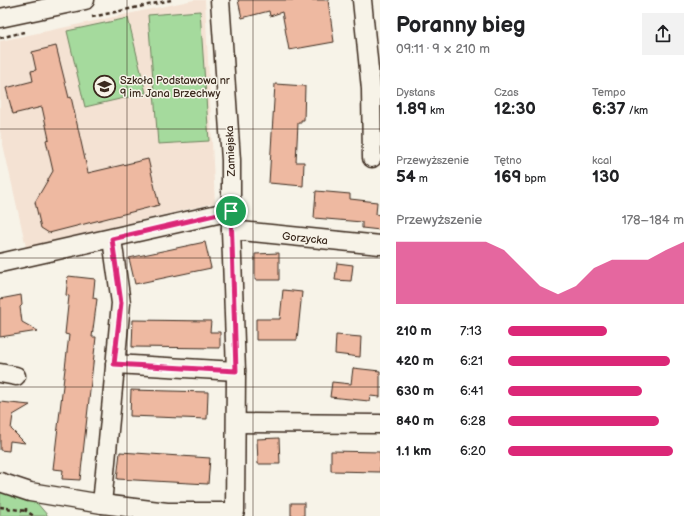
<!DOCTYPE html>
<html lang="pl">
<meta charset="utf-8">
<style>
:root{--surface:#fff;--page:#f2f2f2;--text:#202124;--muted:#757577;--accent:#db2777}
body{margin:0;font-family:"Balsamiq Sans",sans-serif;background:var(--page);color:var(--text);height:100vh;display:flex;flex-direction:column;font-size:15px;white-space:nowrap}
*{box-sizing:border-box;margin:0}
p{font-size:13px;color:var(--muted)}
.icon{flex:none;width:22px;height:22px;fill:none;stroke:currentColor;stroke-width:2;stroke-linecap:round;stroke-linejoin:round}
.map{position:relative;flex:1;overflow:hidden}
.drawer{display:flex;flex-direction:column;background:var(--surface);width:320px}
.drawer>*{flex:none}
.pin{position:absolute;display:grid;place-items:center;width:34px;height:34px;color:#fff;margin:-17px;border:2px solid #fff;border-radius:50%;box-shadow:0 1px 4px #0007}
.round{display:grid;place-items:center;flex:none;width:42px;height:42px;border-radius:0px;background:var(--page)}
.headline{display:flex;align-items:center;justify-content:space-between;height:68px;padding:0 16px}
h1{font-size:22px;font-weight:700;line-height:30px}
.metrics{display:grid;grid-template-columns:repeat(3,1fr);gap:6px;height:68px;padding:4px 16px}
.metrics div{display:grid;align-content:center}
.metrics b{font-size:17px;font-weight:700}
.metrics small{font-size:11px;font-weight:400}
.metrics p{font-size:11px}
.chart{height:112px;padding:8px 16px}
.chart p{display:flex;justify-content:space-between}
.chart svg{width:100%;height:72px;margin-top:4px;fill:var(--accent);opacity:.7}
ul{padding:0 16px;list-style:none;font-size:13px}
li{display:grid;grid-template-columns:64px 48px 1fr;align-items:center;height:30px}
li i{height:10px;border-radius:5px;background:var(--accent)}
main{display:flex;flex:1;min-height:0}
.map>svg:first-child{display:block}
.built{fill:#f4e2d3}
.green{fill:#a5da9d;stroke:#70825e}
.building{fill:#eeb9a1;stroke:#3b2a1e}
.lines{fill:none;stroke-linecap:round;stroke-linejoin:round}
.minor-casing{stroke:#3b2a1e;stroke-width:21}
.path{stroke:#3b2a1e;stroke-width:2.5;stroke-dasharray:4 3;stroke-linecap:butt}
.minor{stroke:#f7f3e8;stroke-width:18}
.route-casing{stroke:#fff;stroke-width:8}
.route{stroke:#db2777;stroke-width:5}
.grid{fill:none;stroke:#3b2a1e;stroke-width:1;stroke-opacity:0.55}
.labels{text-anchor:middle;stroke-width:3;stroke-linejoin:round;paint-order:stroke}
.poi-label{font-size:11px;fill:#3b2a1e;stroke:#f7f3e8;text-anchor:start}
.street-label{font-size:11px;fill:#3b2a1e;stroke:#f7f3e8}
</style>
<main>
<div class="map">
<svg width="380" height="516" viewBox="0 0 380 516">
<rect width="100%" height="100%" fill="#f7f3e8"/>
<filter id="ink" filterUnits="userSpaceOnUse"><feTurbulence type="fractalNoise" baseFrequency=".025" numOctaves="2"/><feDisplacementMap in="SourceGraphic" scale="8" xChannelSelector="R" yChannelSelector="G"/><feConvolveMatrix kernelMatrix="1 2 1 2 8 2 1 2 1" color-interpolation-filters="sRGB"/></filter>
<g filter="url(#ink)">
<!-- built -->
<path class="built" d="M194 0H205L215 203 26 247 0 131V41Z"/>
<!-- green -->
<g class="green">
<path d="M200 11 209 141 158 144 148 15Z"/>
<path d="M128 18 146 93 85 107 67 31Z"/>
<path d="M0 490 36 502 48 516H0Z"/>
</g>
<!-- building -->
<g class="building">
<path d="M238 0H328L334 42 289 50 282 12 270 16 269 11 242 18Z"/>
<path d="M56 46 69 98 71 97 88 173 148 159 159 205 49 233 41 228 35 202 53 171 46 140 49 139 42 107 13 114 6 88 33 81 31 71 36 70 32 52Z"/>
<path d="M275 84 305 86 304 120H301V123H298L296 162H304L303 186 269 183Z"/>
<path d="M316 191 350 194V199L377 202 376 214 380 215V230L362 228V222L314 218Z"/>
<path d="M205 242 211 268 135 284 129 258Z"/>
<path d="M279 253V280H255V254Z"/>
<path d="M337 263 353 265 351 281 335 280Z"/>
<path d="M68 276 95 279 93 298 97 299 92 337H96L80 480 62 479 63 470 53 469 69 335 65 334 69 296 66 295Z"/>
<path d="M283 290 302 292 297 340H256V319H280Z"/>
<path d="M21 295 22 305 20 307 22 322 38 331 0 337V299Z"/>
<path d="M133 320 211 321 210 332H220V348L132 347Z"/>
<path d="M336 335 361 337 360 357 335 354Z"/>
<path d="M353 368 380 371V397L370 396 369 401 330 397 332 382 351 384Z"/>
<path d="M131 390 208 392 207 419 130 416Z"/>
<path d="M0 402 30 405 13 415 11 429 25 443 10 441 9 451 0 450Z"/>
<path d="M279 438 280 464H258L257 439Z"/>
<path d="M331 451 380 452V472L331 471Z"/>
<path d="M120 452 210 458 208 484 117 479Z"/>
<rect x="291" y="503" width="13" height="13"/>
</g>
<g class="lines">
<defs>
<g id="minor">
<path d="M362 0 371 89 372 158"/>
<path d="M0 18 85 0"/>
<path d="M231 230 380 245"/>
<path d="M0 263 231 211"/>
<path d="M115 364 236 371"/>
<path d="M0 373 16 376"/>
<path d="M237 423 380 424"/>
<path d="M0 482 30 492 102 504 167 512H235L236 371 231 230V160L220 0"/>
<path d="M102 504 121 303 112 239"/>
</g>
</defs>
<!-- minor casing -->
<use href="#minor" class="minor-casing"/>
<!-- path -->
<g class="path">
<path d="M92 17 171 0"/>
<path d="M0 38 24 32"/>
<path d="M0 507 26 511"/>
<path d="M26 508V511L34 516"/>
</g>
<!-- minor -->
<use href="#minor" class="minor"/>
</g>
</g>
<g class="lines" filter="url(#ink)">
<defs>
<path id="route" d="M231 211 236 371 114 364 121 303 112 239Z"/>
</defs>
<!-- route casing -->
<use href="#route" class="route-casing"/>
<!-- route -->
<use href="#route" class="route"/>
</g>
<!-- grid -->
<path class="grid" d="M127 0V516M253 0V516M0 129H380M0 258H380M0 387H380"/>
<!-- icons -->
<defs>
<symbol id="school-ring" viewBox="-11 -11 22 22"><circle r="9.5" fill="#f7f3e8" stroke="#3b2a1e" stroke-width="1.5"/><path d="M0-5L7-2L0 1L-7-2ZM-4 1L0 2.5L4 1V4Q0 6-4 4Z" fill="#3b2a1e"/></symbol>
</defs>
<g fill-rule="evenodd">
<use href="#school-ring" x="92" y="74" width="25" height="25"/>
</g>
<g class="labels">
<!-- poi labels -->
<g class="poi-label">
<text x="120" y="84">Szkoła Podstawowa nr<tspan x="120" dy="13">9 im. Jana Brzechwy</tspan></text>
</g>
<!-- street labels -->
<g class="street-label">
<text transform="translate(230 151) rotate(-92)" y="4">Zamiejska</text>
<text transform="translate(305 238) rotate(6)" y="4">Gorzycka</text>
</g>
</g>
</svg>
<div class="pin" style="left:231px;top:211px;background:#1e9e55"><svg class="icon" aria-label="arrive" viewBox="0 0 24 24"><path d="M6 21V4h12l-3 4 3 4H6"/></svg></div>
</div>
<section class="drawer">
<div class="headline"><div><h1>Poranny bieg</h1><p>09:11 · 9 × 210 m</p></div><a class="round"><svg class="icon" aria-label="share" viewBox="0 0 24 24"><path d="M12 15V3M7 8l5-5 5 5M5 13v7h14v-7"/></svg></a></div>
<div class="metrics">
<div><p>Dystans</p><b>1.89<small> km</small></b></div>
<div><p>Czas</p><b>12:30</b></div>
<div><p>Tempo</p><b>6:37<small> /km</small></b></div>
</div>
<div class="metrics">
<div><p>Przewyższenie</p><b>54<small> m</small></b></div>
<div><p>Tętno</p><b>169<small> bpm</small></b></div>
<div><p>kcal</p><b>130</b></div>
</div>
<div class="chart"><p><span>Przewyższenie</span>178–184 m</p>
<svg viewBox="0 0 160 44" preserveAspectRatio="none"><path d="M0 44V6L10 6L20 6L30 6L40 6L50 6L60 11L70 22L80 33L90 38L100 33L110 22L120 17L130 17L140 17L150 11L160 6V44z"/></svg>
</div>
<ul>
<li><b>210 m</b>7:13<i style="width:56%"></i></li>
<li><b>420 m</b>6:21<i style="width:92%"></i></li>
<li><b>630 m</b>6:41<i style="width:76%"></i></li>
<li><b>840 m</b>6:28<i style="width:86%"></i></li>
<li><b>1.1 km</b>6:20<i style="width:94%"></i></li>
</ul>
</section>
</main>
